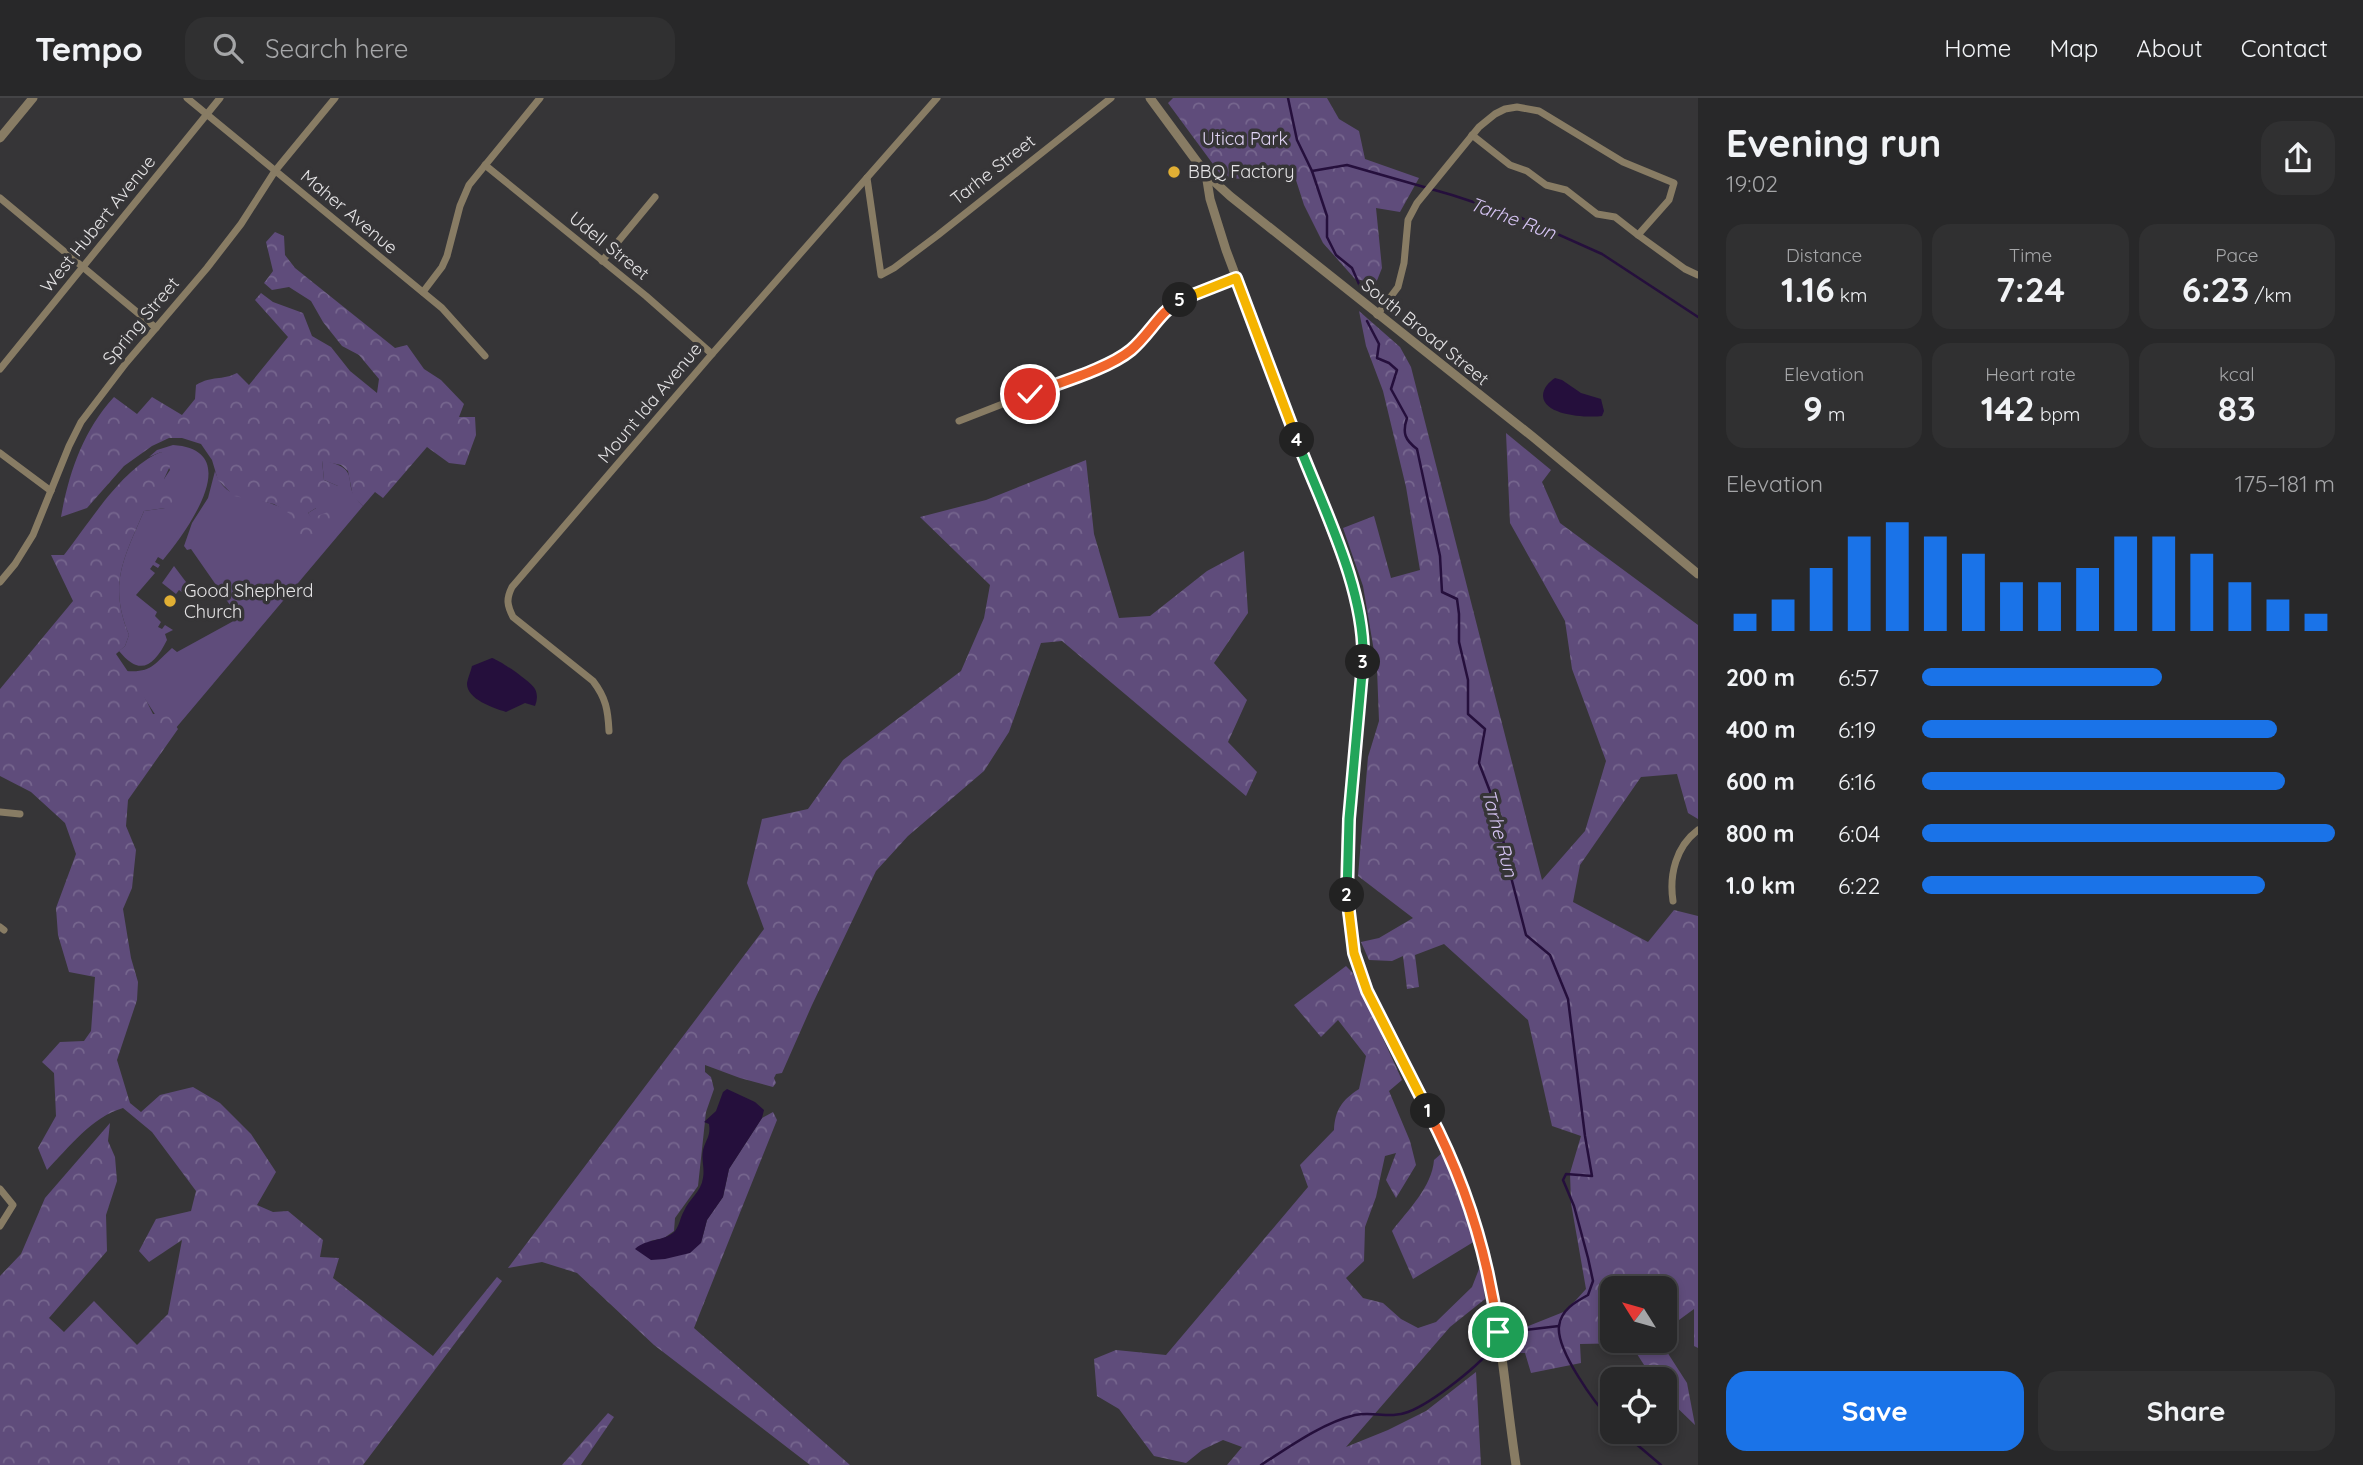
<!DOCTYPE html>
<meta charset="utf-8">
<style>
:root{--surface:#282829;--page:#303031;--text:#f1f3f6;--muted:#a5a6a8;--line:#444446;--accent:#1a73e8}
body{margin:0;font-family:Quicksand,sans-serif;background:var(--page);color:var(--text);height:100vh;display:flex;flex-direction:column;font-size:26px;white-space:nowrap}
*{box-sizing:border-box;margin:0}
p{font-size:23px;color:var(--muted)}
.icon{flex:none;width:38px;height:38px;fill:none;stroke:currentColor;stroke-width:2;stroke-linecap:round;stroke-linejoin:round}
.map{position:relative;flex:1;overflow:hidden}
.panel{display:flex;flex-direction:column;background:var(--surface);width:665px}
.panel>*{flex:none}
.needle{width:46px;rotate:307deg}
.fabs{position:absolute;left:1600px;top:1178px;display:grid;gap:14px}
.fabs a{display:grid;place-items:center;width:77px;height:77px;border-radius:14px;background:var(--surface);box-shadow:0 4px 10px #0003,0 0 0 2px var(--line);font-size:35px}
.pin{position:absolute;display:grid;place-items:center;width:60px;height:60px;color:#fff;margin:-30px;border:4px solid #fff;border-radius:50%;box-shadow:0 2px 7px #0007}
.km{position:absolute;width:35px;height:35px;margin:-18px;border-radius:50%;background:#222;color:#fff;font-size:19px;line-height:35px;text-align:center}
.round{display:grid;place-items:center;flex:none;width:74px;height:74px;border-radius:21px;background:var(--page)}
.summary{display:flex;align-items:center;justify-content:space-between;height:119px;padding:0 28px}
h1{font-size:38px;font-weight:700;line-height:52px}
.figures{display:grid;grid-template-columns:repeat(3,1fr);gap:10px;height:119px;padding:7px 28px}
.figures div{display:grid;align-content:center;border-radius:18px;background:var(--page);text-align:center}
.figures b{font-size:35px;font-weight:700}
.figures small{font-size:19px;font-weight:400}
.figures p{font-size:19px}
.chart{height:196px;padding:14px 28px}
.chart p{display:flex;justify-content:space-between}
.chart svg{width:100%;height:126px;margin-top:7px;stroke:var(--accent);stroke-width:6}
.primary-button{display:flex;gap:14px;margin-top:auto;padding:14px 28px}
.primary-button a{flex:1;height:80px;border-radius:21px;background:var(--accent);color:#fff;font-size:28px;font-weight:700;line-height:80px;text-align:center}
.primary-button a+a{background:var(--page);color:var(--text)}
ul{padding:0 28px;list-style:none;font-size:23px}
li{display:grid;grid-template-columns:112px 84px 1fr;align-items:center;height:52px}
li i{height:18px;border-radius:9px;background:var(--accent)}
header{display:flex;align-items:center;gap:42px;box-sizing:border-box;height:98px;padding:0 35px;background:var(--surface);border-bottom:2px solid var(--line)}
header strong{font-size:33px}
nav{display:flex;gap:38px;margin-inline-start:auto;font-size:24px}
.search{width:490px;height:63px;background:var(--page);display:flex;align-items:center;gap:18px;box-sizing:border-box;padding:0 24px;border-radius:21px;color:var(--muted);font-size:26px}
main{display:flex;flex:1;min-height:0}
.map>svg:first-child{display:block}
.green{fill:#5f4c7b}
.forest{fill:url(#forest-crowns)}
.water{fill:#250f3c}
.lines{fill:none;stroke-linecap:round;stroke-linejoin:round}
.stream{stroke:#250f3c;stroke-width:2.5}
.minor{stroke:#887c64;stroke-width:7}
.tertiary{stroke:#887c64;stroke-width:9}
.split-1-casing{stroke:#fff;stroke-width:14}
.split-2-casing{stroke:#fff;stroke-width:14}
.split-3-casing{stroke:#fff;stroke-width:14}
.split-4-casing{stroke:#fff;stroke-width:14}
.split-5-casing{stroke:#fff;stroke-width:14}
.split-6-casing{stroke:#fff;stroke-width:14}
.split-1{stroke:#f0652b;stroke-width:9}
.split-2{stroke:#f5b400;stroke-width:9}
.split-3{stroke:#22a559;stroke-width:9}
.split-4{stroke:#22a559;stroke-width:9}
.split-5{stroke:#f5b400;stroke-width:9}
.split-6{stroke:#f0652b;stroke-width:9}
.poi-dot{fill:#e1af34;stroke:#363537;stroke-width:2.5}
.labels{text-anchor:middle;stroke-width:7;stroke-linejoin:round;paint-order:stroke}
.park-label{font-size:18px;fill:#e0d4f4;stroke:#363537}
.street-label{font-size:18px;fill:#e4e3e5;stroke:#363537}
.poi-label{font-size:18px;fill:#e4e3e5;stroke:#363537;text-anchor:start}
.water-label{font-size:19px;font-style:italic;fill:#d7c5f5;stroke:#363537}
</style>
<header>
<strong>Tempo</strong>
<div class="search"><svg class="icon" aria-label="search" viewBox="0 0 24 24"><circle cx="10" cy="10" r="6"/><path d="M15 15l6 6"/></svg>Search here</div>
<nav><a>Home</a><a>Map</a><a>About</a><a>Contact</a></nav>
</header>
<main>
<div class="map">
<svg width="1698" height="1367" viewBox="0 0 1698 1367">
<defs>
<pattern id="forest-crowns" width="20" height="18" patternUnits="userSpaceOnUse" patternTransform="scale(1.75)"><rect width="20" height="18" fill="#5f4c7b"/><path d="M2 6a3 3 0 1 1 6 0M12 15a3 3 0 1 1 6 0" fill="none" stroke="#76668e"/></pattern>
</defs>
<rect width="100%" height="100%" fill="#363537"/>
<!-- green -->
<g class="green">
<path d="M173 347C247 352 186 434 163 462L158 459 155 464 160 467 158 470 153 467 150 471 155 475 136 497 157 514 155 518 161 524 158 529 162 531 165 527 173 532 165 536 167 542C154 568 140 579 119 553L125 548 129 537C108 486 124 460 144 413L165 410 164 381 170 372 161 354 149 359 157 352Z"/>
<path d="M322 362C367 372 337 385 363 408L170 637C153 616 142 594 126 573 152 575 154 566 172 550L177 554 239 520 191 451 187 452 184 448 192 425 208 400 215 373C225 404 251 397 275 407 290 413 294 417 311 420L308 415 331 401 338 388 324 382Z"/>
<path d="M174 468 198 500 192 502 179 492 176 496 162 485Z"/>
</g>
<!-- forest -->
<g class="forest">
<path d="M1173 0H1327L1339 21 1359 33 1365 61 1419 80 1400 114 1376 110 1382 170 1376 185 1355 181 1323 145 1304 107 1295 79 1224 81 1168 5Z"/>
<path d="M275 134 284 138 285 157 295 170 395 250 407 247 424 271 441 282 464 306 459 319H475L476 337 465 367 449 365 427 349 383 400 375 394 363 408 353 399 348 373 341 367 322 363 324 382 338 388 341 396 332 401 331 407 323 411 316 410 308 415 312 420 333 412 340 421 335 434 310 447 292 443 283 434 290 416 274 406 234 398 218 382 212 362 201 346 182 340H169L152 348 124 368 87 410 61 419C69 374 83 333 114 299L137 316 152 299 182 317 195 301 196 287C213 277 221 283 237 275L249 287 288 239 255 202 261 195 273 204 303 215 312 238 331 249 350 273 377 295 379 281 359 257 342 248 323 224 311 203 289 189 272 192 264 185 273 173 266 144Z"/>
<path d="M1359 213 1400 249 1411 269 1542 782 1585 733 1606 663 1572 571 1565 523 1510 425 1506 335 1551 372 1542 384 1560 425 1698 527V721L1688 715 1677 676 1641 679 1580 767 1573 804 1648 844 1674 812 1698 818V1250L1694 1248V1211L1664 1233V1190H1612V1242L1660 1243 1687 1285 1695 1327 1665 1298 1664 1281H1653L1630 1245 1580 1246 1581 1265 1531 1275 1525 1255H1511L1508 1236 1566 1213 1586 1191 1571 1105 1570 1075 1581 1038 1552 1028 1528 922 1444 846 1415 857 1419 889 1407 891 1403 858 1392 863 1369 862 1361 844 1379 840 1413 820 1358 778 1368 659 1379 623 1377 571 1363 488 1343 430 1374 418 1391 480 1420 472 1406 389 1383 293 1366 248Z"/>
<path d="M161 354 171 366 164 381 174 391 172 405 165 410 144 413C124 460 108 486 129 537L125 548 116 556 143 596 153 616H167L178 631 128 702 126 728 136 752 132 790 123 811 131 860 138 884 137 902 117 962 130 1005 141 1014 160 997 193 989 220 1005 251 1036 276 1074 257 1107 273 1114 288 1113 323 1142 320 1159 339 1160 333 1180 433 1258 497 1179 502 1183 363 1367H0V1178L21 1156 45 1100 110 1025 108 1043 115 1059 117 1083 106 1117 107 1153 49 1220 64 1234 94 1203 137 1247 168 1216 182 1142 149 1164 139 1153 156 1121 191 1113 196 1093 152 1034 123 1010C92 1019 69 1049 47 1072L38 1050 56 1018 54 975 42 964 60 944 84 943 91 933 95 879 69 874 58 837 56 810 76 756 65 725 31 694 0 678V591L73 503 51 457H64C90 424 122 370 161 354Z"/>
<path d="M1086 362 1094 436 1119 520 1150 518 1207 473 1244 453 1248 515 1214 565 1247 602 1228 644 1257 674 1246 698 1062 543 1041 545 1009 634 984 673 908 738 876 773 812 907 782 975 776 976 774 980 776 985 773 989 740 980 705 967V974L711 979 714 991 706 1014 698 1088 675 1120 674 1133 664 1140 650 1143 701 1145 707 1122 723 1099 729 1071 762 1020 773 1014 777 1022 694 1230 850 1367H810L654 1247 577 1175 542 1164 508 1170 764 831 747 785 762 721 808 711 843 662 961 573 984 520 990 487 920 419 986 402Z"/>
<path d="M1346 868 1353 875 1402 982 1389 993 1410 1043 1416 1067 1396 1100 1386 1082 1396 1055 1385 1058 1376 1099 1365 1129 1364 1163 1346 1180 1363 1200 1383 1205 1401 1221 1418 1230 1436 1224 1472 1189 1481 1166 1485 1201 1450 1229 1346 1349 1388 1332 1426 1313 1476 1274 1481 1367H1227L1242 1349 1223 1342 1202 1352 1186 1365 1154 1358 1119 1311 1097 1298 1094 1261 1116 1252 1166 1257 1308 1089 1300 1067 1334 1032C1335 1012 1342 1002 1359 991L1366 958 1338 922 1321 939 1294 907Z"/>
<path d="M1442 1055 1475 1143 1413 1181 1392 1133C1408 1112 1432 1089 1434 1062Z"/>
<path d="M608 1315 614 1319 581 1367H562Z"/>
</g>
<!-- water -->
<g class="water">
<path d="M1555 280 1562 282 1581 295 1601 301 1604 313 1602 318C1588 320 1544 318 1543 298 1543 290 1549 284 1555 280Z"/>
<path d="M492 560C501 563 530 583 535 591 538 597 537 603 535 608L525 605 506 614C493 610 466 601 467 585 468 579 471 573 472 568Z"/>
<path d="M727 991 755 1004 764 1012 762 1020 729 1071 723 1099 707 1122 701 1145 690 1155 665 1161 651 1162 635 1151C647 1140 664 1144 675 1133 680 1126 680 1120 684 1113 689 1101 701 1094 703 1080 705 1071 701 1061 703 1052 706 1041 711 1038 709 1026L704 1024 716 1013 723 994Z"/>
</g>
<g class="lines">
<!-- stream -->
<g class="stream">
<path d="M1288 0 1297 42 1312 73 1327 118V139L1336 157 1352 170 1362 193"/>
<path d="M1312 73 1347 67 1452 97 1519 119 1602 156 1698 219"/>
<path d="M1367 223 1379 246 1377 260 1389 265 1397 272 1391 291 1407 320C1402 335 1405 342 1417 351L1440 458 1442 494 1457 501 1459 516V544L1468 582V616L1485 631 1479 665 1496 709 1511 779 1526 837 1550 857 1568 901 1585 1038 1592 1078 1566 1076 1563 1082 1574 1108 1588 1160 1593 1183 1588 1197C1575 1204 1561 1212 1559 1228 1556 1252 1595 1306 1612 1323"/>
<path d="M1501 1241 1525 1232 1559 1228"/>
<path d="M1622 1334 1661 1367"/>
<path d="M1261 1367C1289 1349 1322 1325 1355 1317 1372 1313 1391 1321 1408 1314 1432 1305 1482 1266 1496 1245"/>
</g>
<!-- minor -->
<g class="minor">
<path d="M187 0 442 210 485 258"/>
<path d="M1472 37 1510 67 1527 73 1546 87 1566 92 1597 116 1615 119 1638 137"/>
<path d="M485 67 646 198 712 256"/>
<path d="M867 80 881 177 894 170 938 137 1111 0"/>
<path d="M0 100 156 230"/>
<path d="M602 163 655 99"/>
<path d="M423 194 442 169 447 158 460 108 469 87 540 0"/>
<path d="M1377 217 1398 189 1404 165 1408 122 1417 105 1479 29 1495 16 1505 11 1517 9 1539 13 1623 64 1674 85 1669 102 1638 137 1685 171 1698 177"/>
<path d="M0 271 220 0"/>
<path d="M959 323 1120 260 1134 250 1172 207 1236 180"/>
<path d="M0 355 51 393"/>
<path d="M0 484 15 466 33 437 69 348 81 324 126 265 207 170 241 126 275 73 335 0"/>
<path d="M609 633C608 612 606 600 593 583L513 519C507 507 506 501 512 489L712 256 937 0"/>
<path d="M0 714 20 716"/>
<path d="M1673 803C1669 777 1676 748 1698 732"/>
<path d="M0 829 4 832"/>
<path d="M0 1091 13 1107 0 1128"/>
</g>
<!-- tertiary -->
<g class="tertiary">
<path d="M1150 0 1206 76 1230 98 1533 339 1698 476"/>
<path d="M0 40 33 0"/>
<path d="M1206 76 1210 101 1226 152 1357 501 1363 532V559C1359 653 1332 760 1353 853 1361 886 1378 916 1393 945 1418 993 1445 1042 1465 1092 1498 1180 1502 1275 1516 1367"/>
</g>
</g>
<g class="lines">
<defs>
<path id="split-1" d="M1428 1013C1465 1083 1488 1156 1498 1234"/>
<path id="split-2" d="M1347 797 1354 855 1367 893 1428 1013"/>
<path id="split-3" d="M1347 797 1349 721 1363 564"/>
<path id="split-4" d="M1297 342C1323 410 1366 492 1363 564"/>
<path id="split-5" d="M1180 202 1236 180 1297 342"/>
<path id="split-6" d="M1030 296C1058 285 1108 271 1131 252 1149 237 1159 215 1180 202"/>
</defs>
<!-- split-1 casing -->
<use href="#split-1" class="split-1-casing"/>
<!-- split-2 casing -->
<use href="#split-2" class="split-2-casing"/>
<!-- split-3 casing -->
<use href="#split-3" class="split-3-casing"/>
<!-- split-4 casing -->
<use href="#split-4" class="split-4-casing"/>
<!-- split-5 casing -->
<use href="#split-5" class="split-5-casing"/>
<!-- split-6 casing -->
<use href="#split-6" class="split-6-casing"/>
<!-- split-1 -->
<use href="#split-1" class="split-1"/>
<!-- split-2 -->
<use href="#split-2" class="split-2"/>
<!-- split-3 -->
<use href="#split-3" class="split-3"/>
<!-- split-4 -->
<use href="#split-4" class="split-4"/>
<!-- split-5 -->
<use href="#split-5" class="split-5"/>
<!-- split-6 -->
<use href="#split-6" class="split-6"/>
</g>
<!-- markers -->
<g class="poi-dot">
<circle cx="1174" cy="74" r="7"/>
<circle cx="170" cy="503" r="7"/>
</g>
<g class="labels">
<!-- park labels -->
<g class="park-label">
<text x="1245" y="47">Utica Park</text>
</g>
<!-- street labels -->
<g class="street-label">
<text transform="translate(993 72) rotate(-38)" y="6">Tarhe Street</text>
<text transform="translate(349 114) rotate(40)" y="6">Maher Avenue</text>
<text transform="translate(98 126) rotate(-51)" y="6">West Hubert Avenue</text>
<text transform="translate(609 148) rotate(39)" y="6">Udell Street</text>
<text transform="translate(141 223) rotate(-50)" y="6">Spring Street</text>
<text transform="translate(1425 234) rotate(39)" y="6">South Broad Street</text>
<text transform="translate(650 305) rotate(-50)" y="6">Mount Ida Avenue</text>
</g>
<!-- poi labels -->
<g class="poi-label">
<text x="1188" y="80">BBQ Factory</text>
<text x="184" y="499">Good Shepherd<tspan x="184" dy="21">Church</tspan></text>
</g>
<!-- water labels -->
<g class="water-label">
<text transform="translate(1513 120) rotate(20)" y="7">Tarhe Run</text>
<text transform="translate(1500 735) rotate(75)" y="7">Tarhe Run</text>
</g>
</g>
</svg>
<div class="fabs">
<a><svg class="needle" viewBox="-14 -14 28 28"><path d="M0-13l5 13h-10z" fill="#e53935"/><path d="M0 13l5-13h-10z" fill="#a5a6a8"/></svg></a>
<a><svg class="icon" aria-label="locate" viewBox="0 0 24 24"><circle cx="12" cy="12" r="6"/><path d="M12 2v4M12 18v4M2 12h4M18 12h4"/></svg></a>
</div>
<div class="pin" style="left:1498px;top:1234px;background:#1e9e55"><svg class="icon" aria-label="arrive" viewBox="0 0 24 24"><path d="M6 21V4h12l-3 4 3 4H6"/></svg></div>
<div class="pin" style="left:1030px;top:296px;background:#d93025"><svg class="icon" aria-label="check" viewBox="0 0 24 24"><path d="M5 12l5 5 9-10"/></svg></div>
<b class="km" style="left:1428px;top:1013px">1</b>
<b class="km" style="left:1347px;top:797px">2</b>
<b class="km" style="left:1363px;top:564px">3</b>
<b class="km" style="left:1297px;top:342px">4</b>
<b class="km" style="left:1180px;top:202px">5</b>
</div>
<section class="panel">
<div class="summary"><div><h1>Evening run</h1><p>19:02</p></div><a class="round"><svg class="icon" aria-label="share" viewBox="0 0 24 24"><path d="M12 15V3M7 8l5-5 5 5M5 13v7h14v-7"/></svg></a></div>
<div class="figures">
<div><p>Distance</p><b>1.16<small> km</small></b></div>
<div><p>Time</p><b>7:24</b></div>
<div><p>Pace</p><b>6:23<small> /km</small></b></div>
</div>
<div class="figures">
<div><p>Elevation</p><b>9<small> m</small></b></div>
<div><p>Heart rate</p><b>142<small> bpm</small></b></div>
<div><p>kcal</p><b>83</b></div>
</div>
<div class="chart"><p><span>Elevation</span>175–181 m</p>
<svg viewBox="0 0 160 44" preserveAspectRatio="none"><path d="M5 44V38M15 44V33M25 44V22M35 44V11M45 44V6M55 44V11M65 44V17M75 44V27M85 44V27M95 44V22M105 44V11M115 44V11M125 44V17M135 44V27M145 44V33M155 44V38"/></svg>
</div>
<ul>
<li><b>200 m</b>6:57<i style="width:58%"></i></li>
<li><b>400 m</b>6:19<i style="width:86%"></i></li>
<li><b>600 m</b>6:16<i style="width:88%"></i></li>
<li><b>800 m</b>6:04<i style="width:100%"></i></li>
<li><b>1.0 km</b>6:22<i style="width:83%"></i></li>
</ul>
<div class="primary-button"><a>Save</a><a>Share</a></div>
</section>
</main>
